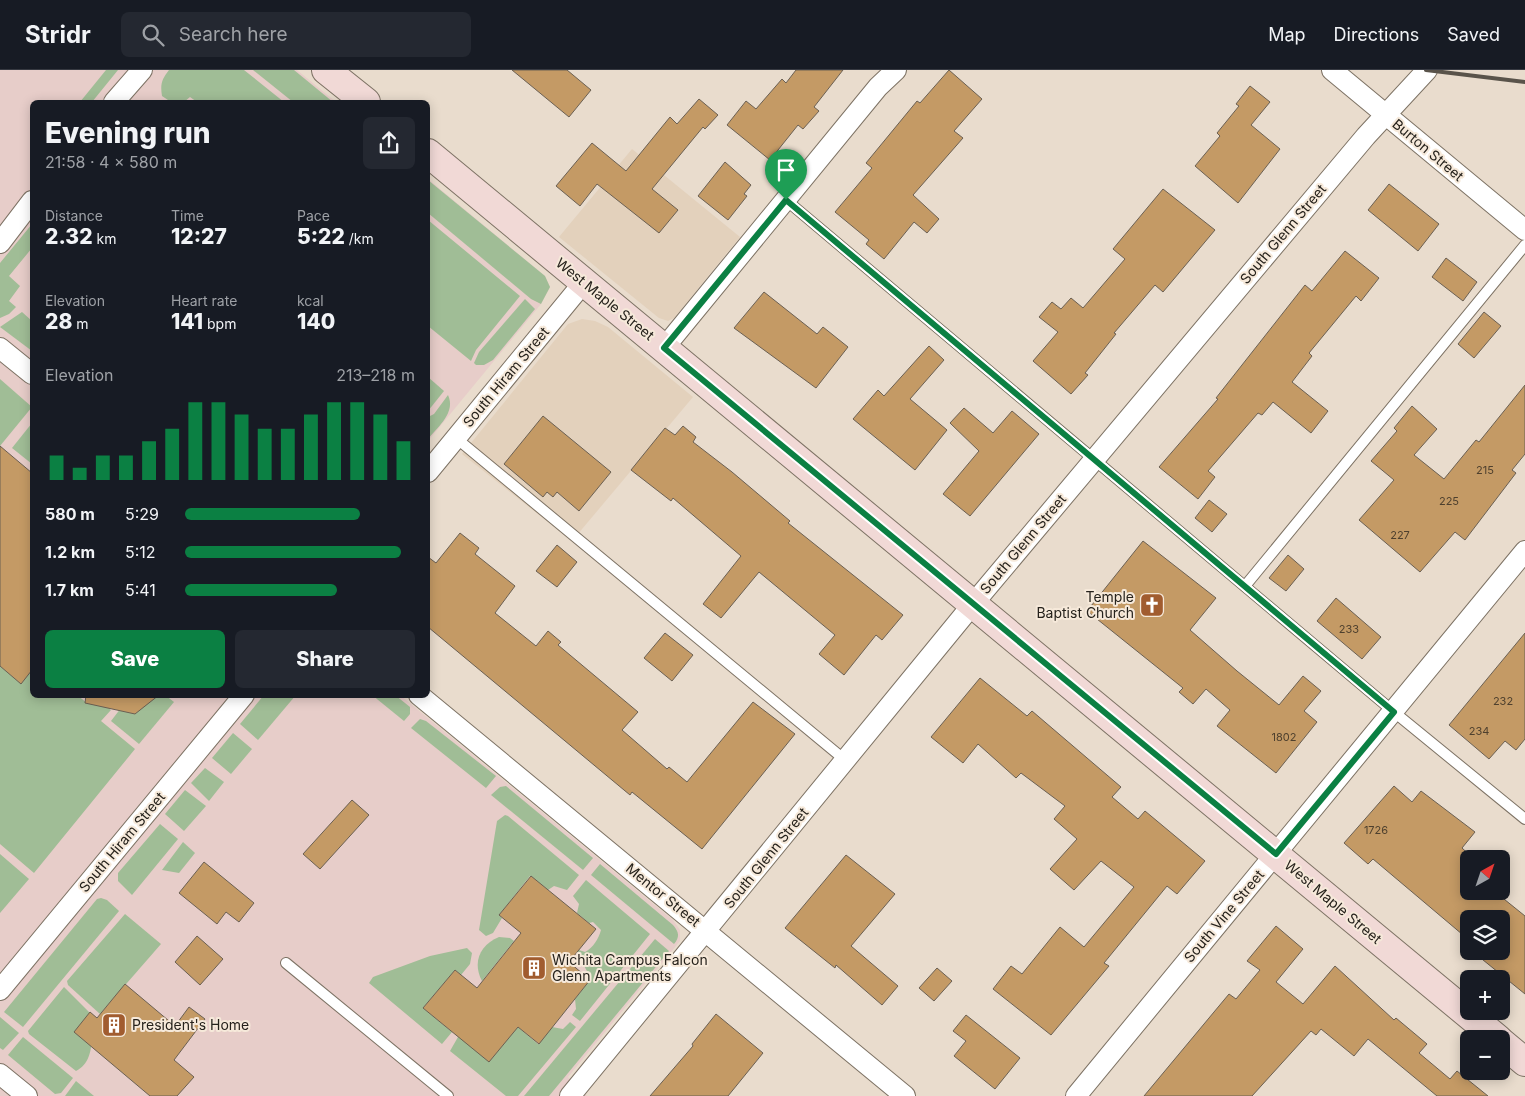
<!DOCTYPE html>
<meta charset="utf-8">
<style>
:root{--surface:#171b24;--page:#242831;--text:#f1f3f6;--muted:#9ea1a6;--line:#363941;--accent:#0b8043}
body{margin:0;font-family:Inter,sans-serif;background:var(--page);color:var(--text);height:100vh;display:flex;flex-direction:column;font-size:19px;white-space:nowrap}
*{box-sizing:border-box;margin:0}
p{font-size:16px;color:var(--muted)}
.icon{flex:none;width:28px;height:28px;fill:none;stroke:currentColor;stroke-width:2;stroke-linecap:round;stroke-linejoin:round}
.map{position:relative;flex:1;overflow:hidden}
.panel{position:absolute;left:30px;top:30px;width:400px;height:598px;display:flex;flex-direction:column;background:var(--surface);border-radius:8px;box-shadow:0 2px 12px #0003}
.panel>*{flex:none}
.needle{width:32px;rotate:40deg}
.controls{position:absolute;left:1460px;top:780px;display:grid;gap:10px}
.controls a{display:grid;place-items:center;width:50px;height:50px;border-radius:8px;background:var(--surface);box-shadow:0 2px 12px #0003;font-size:25px}
.pin{position:absolute;display:grid;place-items:center;width:42px;height:42px;color:#fff;margin:-51px -21px;border-radius:50% 50% 50% 0;rotate:-45deg;box-shadow:0 0 5px #0007}
.pin .icon{rotate:45deg}
.round{display:grid;place-items:center;flex:none;width:52px;height:52px;border-radius:8px;background:var(--page)}
.head{display:flex;align-items:center;justify-content:space-between;height:85px;padding:0 15px}
h1{font-size:28px;font-weight:800;line-height:38px}
.stats{display:grid;grid-template-columns:repeat(3,1fr);gap:8px;height:85px;padding:5px 15px}
.stats div{display:grid;align-content:center}
.stats b{font-size:21px;font-weight:800}
.stats small{font-size:14px;font-weight:400}
.stats p{font-size:14px}
.chart{height:140px;padding:10px 15px}
.chart p{display:flex;justify-content:space-between}
.chart svg{width:100%;height:90px;margin-top:5px;stroke:var(--accent);stroke-width:6}
.cta{display:flex;gap:10px;margin-top:auto;padding:10px 15px}
.cta a{flex:1;height:58px;border-radius:8px;background:var(--accent);color:#fff;font-size:20px;font-weight:800;line-height:58px;text-align:center}
.cta a+a{background:var(--page);color:var(--text)}
ul{padding:0 15px;list-style:none;font-size:16px}
li{display:grid;grid-template-columns:80px 60px 1fr;align-items:center;height:38px}
li i{height:12px;border-radius:6px;background:var(--accent)}
header{display:flex;align-items:center;gap:30px;box-sizing:border-box;height:70px;padding:0 25px;background:var(--surface);border-bottom:1px solid var(--line)}
header strong{font-size:24px}
nav{display:flex;gap:28px;margin-inline-start:auto;font-size:18px}
.search{width:350px;height:45px;background:var(--page);display:flex;align-items:center;gap:12px;box-sizing:border-box;padding:0 18px;border-radius:8px;color:var(--muted);font-size:19px}
.map>svg:first-child{display:block}
.built{fill:#e3d1bc}
.education{fill:#e7cdc9}
.green{fill:#a0bd96}
.building{fill:#c49a65;stroke:#6b6053}
.lines{fill:none;stroke-linecap:round;stroke-linejoin:round}
.lane-casing{stroke:#7d7264;stroke-width:12}
.street-casing{stroke:#7d7264;stroke-width:22}
.secondary-casing{stroke:#7d7264;stroke-width:30}
.lane{stroke:#fff;stroke-width:10}
.street{stroke:#fff;stroke-width:20}
.secondary{stroke:#f1d9d6;stroke-width:28}
.rail{stroke:#59534a;stroke-width:4}
.route-casing{stroke:#fff;stroke-width:10}
.route{stroke:#0b8043;stroke-width:6}
.labels{text-anchor:middle;stroke-width:4;stroke-linejoin:round;paint-order:stroke}
.number-label{font-size:11px;fill:#4e402e}
.street-label{font-size:14px;fill:#26221c;stroke:#f6e9da}
.poi-label{font-size:14px;fill:#26221c;stroke:#f6e9da;text-anchor:start}
</style>
<header>
<strong>Stridr</strong>
<div class="search"><svg class="icon" aria-label="search" viewBox="0 0 24 24"><circle cx="10" cy="10" r="6"/><path d="M15 15l6 6"/></svg>Search here</div>
<nav><a>Map</a><a>Directions</a><a>Saved</a></nav>
</header>
<div class="map">
<svg width="1525" height="1026" viewBox="0 0 1525 1026">
<rect width="100%" height="100%" fill="#e9dccd"/>
<!-- built -->
<g class="built">
<path d="M632 79 740 167 674 248 668 251 659 248 559 167Z"/>
<path d="M582 249 595 251 608 257 693 327 572 471 462 384 568 254Z"/>
</g>
<!-- education -->
<g class="education">
<path d="M0 0H297L336 32H32V625H400L673 850 680 860V871L568 1007 587 1026H0Z"/>
<path d="M428 109 545 206 550 217 541 234 428 371Z"/>
</g>
<!-- green -->
<g class="green">
<path d="M106 0H118L92 32H80Z"/>
<path d="M169 0H244L284 32H197L190 27 184 32H171L162 26C160 14 162 9 169 0Z"/>
<path d="M253 0H294L333 32H293Z"/>
<path d="M428 110 545 206 550 217 541 234 531 229 428 143Z"/>
<path d="M428 150 520 226 476 280 471 291 428 256Z"/>
<path d="M32 154V178L9 206 20 216 9 231 16 237 9 244 0 248V193Z"/>
<path d="M525 229 535 239 493 290 484 295H476L474 293 479 282Z"/>
<path d="M22 242 32 251V281L0 257Z"/>
<path d="M428 307 444 321 428 341Z"/>
<path d="M0 309 32 337 0 376Z"/>
<path d="M448 325C456 342 439 356 428 369V347L434 344Z"/>
<path d="M32 353V394L12 378Z"/>
<path d="M0 596 21 613 32 600V625H77L87 633 93 626 111 640 101 651 135 679 34 803 0 774Z"/>
<path d="M145 625H165L174 632 139 674 111 651 121 638Z"/>
<path d="M264 625H296L258 670 240 654Z"/>
<path d="M372 625H395L410 637V644L404 651Z"/>
<path d="M420 649 426 651 496 706 486 718 411 658Z"/>
<path d="M233 663 252 679 231 704 212 688Z"/>
<path d="M205 698 224 712 209 731 191 713Z"/>
<path d="M506 716 593 788 583 800 491 725 500 717Z"/>
<path d="M185 720 206 736 184 761 165 744Z"/>
<path d="M505 745 508 746 579 805 567 820 554 816 548 820 530 806 499 845 502 848 493 863 486 866 479 860 497 751Z"/>
<path d="M160 754 178 769 132 825 118 811V803Z"/>
<path d="M183 772 195 783 179 803 162 800Z"/>
<path d="M0 784 29 809 0 843Z"/>
<path d="M600 794 673 855C679 862 680 867 674 874L591 805Z"/>
<path d="M586 810 650 864 580 951 572 945 576 939 575 929 590 910 586 906 588 903 577 883 579 880 585 882C593 878 599 868 601 860L593 852 589 853 577 843 579 834 573 826Z"/>
<path d="M101 828 107 830 119 841 23 957 4 942 97 829Z"/>
<path d="M125 844 161 874 100 944 68 915 67 911Z"/>
<path d="M499 867 510 868 514 871 482 911C472 892 480 875 499 867Z"/>
<path d="M655 869 669 881 549 1026H524Z"/>
<path d="M467 878 472 883 470 894 461 905 455 900 423 938 452 962 442 974 369 913 373 907 430 886Z"/>
<path d="M64 917 90 943C91 962 97 990 76 1001L29 964 28 961Z"/>
<path d="M0 947 19 963 3 980 0 978Z"/>
<path d="M570 952 576 957 518 1026H506L450 981 458 967 518 957 538 974 552 957 563 959Z"/>
<path d="M23 967 73 1008 61 1023 55 1024 8 985Z"/>
<path d="M76 1011 94 1026H65Z"/>
</g>
<!-- building -->
<g class="building">
<path d="M512 0H567L591 20 569 47Z"/>
<path d="M796 0H843L814 37 819 41 803 59 798 55 770 90 727 55 746 31 756 39 782 9 786 13Z"/>
<path d="M949 0 982 29 954 61 963 68 913 125 939 149 927 163 914 152 884 189 866 174 869 170 835 142 872 98 866 93 917 31 920 33Z"/>
<path d="M1250 16 1270 32 1251 55 1280 79 1238 133 1195 96 1220 66 1217 63 1239 36 1236 34Z"/>
<path d="M699 29 718 45 705 59 703 57 652 119 678 140 659 163 597 114 580 136 556 116 592 73 626 101 670 47 677 54Z"/>
<path d="M725 92 751 115 744 124 747 126 728 150 698 126Z"/>
<path d="M1389 114 1439 154 1418 181 1368 140Z"/>
<path d="M1163 119 1215 160 1163 222 1155 215 1114 263 1116 264 1085 303 1088 305 1071 324 1033 291 1058 262 1039 247 1052 232 1061 239 1071 228 1083 238 1125 189 1113 179Z"/>
<path d="M1345 181 1379 208 1361 231 1356 226 1309 283 1312 286 1292 312 1328 341 1311 363 1273 332 1262 345 1258 343 1208 401 1215 407 1198 429 1159 397 1218 329 1216 328 1305 215 1312 221Z"/>
<path d="M1446 188 1477 212 1463 231 1432 207Z"/>
<path d="M764 222 817 264 823 257 848 277 816 318 734 258Z"/>
<path d="M1484 242 1501 256 1474 288 1458 274Z"/>
<path d="M929 276 944 290 910 329 947 360 915 400 853 349 878 320 884 326Z"/>
<path d="M1525 315V384L1512 400 1516 403 1465 470 1455 462 1420 502 1359 450 1394 410 1371 391 1397 361 1394 358 1412 336 1437 359 1414 385 1444 409 1476 370 1479 372Z"/>
<path d="M964 338 993 363 1012 341 1039 364 970 446 943 424 979 381 950 353Z"/>
<path d="M543 346 611 402 579 441 557 422 553 427 547 422 543 427 504 394Z"/>
<path d="M683 356 696 367 693 372 732 402 790 451 788 453 903 545 882 570 876 565 844 605 819 584 835 565 759 502 721 548 703 534 741 486 673 428 671 431 631 400 665 358 675 365Z"/>
<path d="M0 376 32 403V600L21 614 0 596Z"/>
<path d="M1209 430 1227 444 1212 462 1195 448Z"/>
<path d="M460 463 479 478 475 484 515 516 495 543 536 576 548 561 561 572 558 575 638 642 622 660 667 699 669 697 687 712 753 632 795 664 702 779 632 722 630 725 428 557V487L436 493Z"/>
<path d="M1143 471 1216 528 1190 560 1237 601 1279 635 1303 606 1321 621 1304 641 1317 652 1276 703 1217 656 1230 640 1206 619 1193 634 1179 622 1183 618 1087 541Z"/>
<path d="M557 475 577 492 557 517 536 501Z"/>
<path d="M1288 485 1304 499 1286 521 1269 508Z"/>
<path d="M1336 528 1381 567 1362 589 1317 551Z"/>
<path d="M665 563 693 585 672 611 644 588Z"/>
<path d="M1525 563V669L1516 680 1505 671 1489 689 1449 655Z"/>
<path d="M980 608 1027 646 1032 641 1121 717 1112 727 1138 749 1145 741 1205 791 1177 824 1167 816 1104 893 1109 896 1051 965 993 919 1011 896 1022 904 1060 857 1084 877 1134 817 1101 791 1074 820 1050 799 1077 769 1054 749 1065 736 1021 703 1016 708 978 674 963 693 931 667Z"/>
<path d="M86 625H159L135 644 85 633Z"/>
<path d="M1394 716 1412 732 1421 721 1475 762 1462 778 1474 789H1469V821H1494L1525 846V924L1472 881H1501V849H1469V870L1373 789 1368 794 1344 773Z"/>
<path d="M352 730 369 745 320 799 303 784Z"/>
<path d="M846 785 895 824 851 876 898 916 882 935 836 895 835 898 785 858Z"/>
<path d="M204 792 254 833 239 852 226 842 217 854 179 823Z"/>
<path d="M531 806 596 859 569 892 590 910 539 974 518 957 489 992 423 938 455 900 477 918 521 863 499 845Z"/>
<path d="M1276 856 1303 879 1276 912 1303 934 1335 896 1394 950 1396 948 1427 974 1419 983 1450 1009 1457 1001 1488 1026H1437L1368 969 1354 986 1321 959 1316 965 1311 961 1252 1026H1144L1229 924 1236 929 1260 900 1247 891Z"/>
<path d="M197 866 223 889 200 915 175 892Z"/>
<path d="M937 898 952 911 934 931 919 918Z"/>
<path d="M125 914 175 956 189 937 205 949 174 990 194 1007 177 1026H150L74 962 90 942 97 948Z"/>
<path d="M716 944 763 983 728 1026H650L693 976 692 974Z"/>
<path d="M966 945 1020 988 995 1019 954 986 966 971 953 961Z"/>
</g>
<g class="lines">
<defs>
<g id="lane">
<path d="M786 130 1394 642 1525 749"/>
<path d="M456 368 845 690"/>
<path d="M1245 516 1525 175"/>
<path d="M286 893 448 1026"/>
</g>
<g id="street">
<path d="M1332 0 1525 160"/>
<path d="M114 32 142 0"/>
<path d="M0 173 32 131"/>
<path d="M0 278 32 304"/>
<path d="M664 278 878 17 896 0"/>
<path d="M428 402 584 212"/>
<path d="M419 625 905 1026"/>
<path d="M0 920 244 625"/>
<path d="M0 1004 27 1026"/>
<path d="M570 1026 973 534 1366 66 1427 0"/>
<path d="M1076 1026 1525 481"/>
</g>
<g id="secondary">
<path d="M326 0 366 32"/>
<path d="M428 83 1498 969"/>
<path d="M1501 972 1525 992"/>
</g>
</defs>
<!-- lane casing -->
<use href="#lane" class="lane-casing"/>
<!-- street casing -->
<use href="#street" class="street-casing"/>
<!-- secondary casing -->
<use href="#secondary" class="secondary-casing"/>
<!-- lane -->
<use href="#lane" class="lane"/>
<!-- street -->
<use href="#street" class="street"/>
<!-- secondary -->
<use href="#secondary" class="secondary"/>
<!-- rail -->
<path class="rail" d="M1426 0 1525 12"/>
</g>
<g class="lines">
<defs>
<path id="route" d="M786 130 1394 642 1276 784 664 278Z"/>
</defs>
<!-- route casing -->
<use href="#route" class="route-casing"/>
<!-- route -->
<use href="#route" class="route"/>
</g>
<!-- icons -->
<defs>
<symbol id="church-square" viewBox="-11 -11 22 22"><rect x="-9" y="-9" width="18" height="18" rx="4" fill="#a15c2f" stroke="#f6e9da"/><path d="M-1.2-6h2.4v3.5h3.3v2.4h-3.3V6h-2.4V-.1h-3.3v-2.4h3.3Z" fill="#fff"/></symbol>
<symbol id="building-square" viewBox="-11 -11 22 22"><rect x="-9" y="-9" width="18" height="18" rx="4" fill="#a15c2f" stroke="#f6e9da"/><path d="M-4-6H4V6H1V3H-1V6H-4ZM-2.5-4.3h1.7v1.8h-1.7ZM.8-4.3h1.7v1.8H.8ZM-2.5-1h1.7V.8h-1.7ZM.8-1h1.7V.8H.8Z" fill="#fff"/></symbol>
</defs>
<g fill-rule="evenodd">
<use href="#church-square" x="1138" y="521" width="28" height="28"/>
<use href="#building-square" x="520" y="884" width="28" height="28"/>
<use href="#building-square" x="100" y="941" width="28" height="28"/>
</g>
<g class="labels">
<!-- number labels -->
<g class="number-label">
<text x="1485" y="404">215</text>
<text x="1449" y="435">225</text>
<text x="1400" y="469">227</text>
<text x="1349" y="563">233</text>
<text x="1503" y="635">232</text>
<text x="1479" y="665">234</text>
<text x="1284" y="671">1802</text>
<text x="1376" y="764">1726</text>
</g>
<!-- street labels -->
<g class="street-label">
<text transform="translate(1428 80) rotate(40)" y="5">Burton Street</text>
<text transform="translate(1283 164) rotate(-50)" y="5">South Glenn Street</text>
<text transform="translate(605 229) rotate(39)" y="5">West Maple Street</text>
<text transform="translate(506 307) rotate(-50)" y="5">South Hiram Street</text>
<text transform="translate(1023 474) rotate(-50)" y="5">South Glenn Street</text>
<text transform="translate(122 772) rotate(-50)" y="5">South Hiram Street</text>
<text transform="translate(766 788) rotate(-51)" y="5">South Glenn Street</text>
<text transform="translate(663 825) rotate(39)" y="5">Mentor Street</text>
<text transform="translate(1333 832) rotate(40)" y="5">West Maple Street</text>
<text transform="translate(1224 846) rotate(-50)" y="5">South Vine Street</text>
</g>
<!-- poi labels -->
<g class="poi-label">
<text x="1134" y="532" text-anchor="end">Temple<tspan x="1134" dy="16">Baptist Church</tspan></text>
<text x="552" y="895">Wichita Campus Falcon<tspan x="552" dy="16">Glenn Apartments</tspan></text>
<text x="132" y="960">President's Home</text>
</g>
</g>
</svg>
<div class="controls">
<a><svg class="needle" viewBox="-14 -14 28 28"><path d="M0-13l5 13h-10z" fill="#e53935"/><path d="M0 13l5-13h-10z" fill="#9ea1a6"/></svg></a>
<a><svg class="icon" aria-label="layers" viewBox="0 0 24 24"><path d="M12 4l9 5-9 5-9-5zM3 14l9 5 9-5"/></svg></a>
<a>+</a>
<a>−</a>
</div>
<div class="pin" style="left:786px;top:130px;background:#1e9e55"><svg class="icon" aria-label="arrive" viewBox="0 0 24 24"><path d="M6 21V4h12l-3 4 3 4H6"/></svg></div>
<section class="panel">
<div class="head"><div><h1>Evening run</h1><p>21:58 · 4 × 580 m</p></div><a class="round"><svg class="icon" aria-label="share" viewBox="0 0 24 24"><path d="M12 15V3M7 8l5-5 5 5M5 13v7h14v-7"/></svg></a></div>
<div class="stats">
<div><p>Distance</p><b>2.32<small> km</small></b></div>
<div><p>Time</p><b>12:27</b></div>
<div><p>Pace</p><b>5:22<small> /km</small></b></div>
</div>
<div class="stats">
<div><p>Elevation</p><b>28<small> m</small></b></div>
<div><p>Heart rate</p><b>141<small> bpm</small></b></div>
<div><p>kcal</p><b>140</b></div>
</div>
<div class="chart"><p><span>Elevation</span>213–218 m</p>
<svg viewBox="0 0 160 44" preserveAspectRatio="none"><path d="M5 44V32M15 44V38M25 44V32M35 44V32M45 44V25M55 44V19M65 44V6M75 44V6M85 44V12M95 44V19M105 44V19M115 44V12M125 44V6M135 44V6M145 44V12M155 44V25"/></svg>
</div>
<ul>
<li><b>580 m</b>5:29<i style="width:76%"></i></li>
<li><b>1.2 km</b>5:12<i style="width:94%"></i></li>
<li><b>1.7 km</b>5:41<i style="width:66%"></i></li>
</ul>
<div class="cta"><a>Save</a><a>Share</a></div>
</section>
</div>
